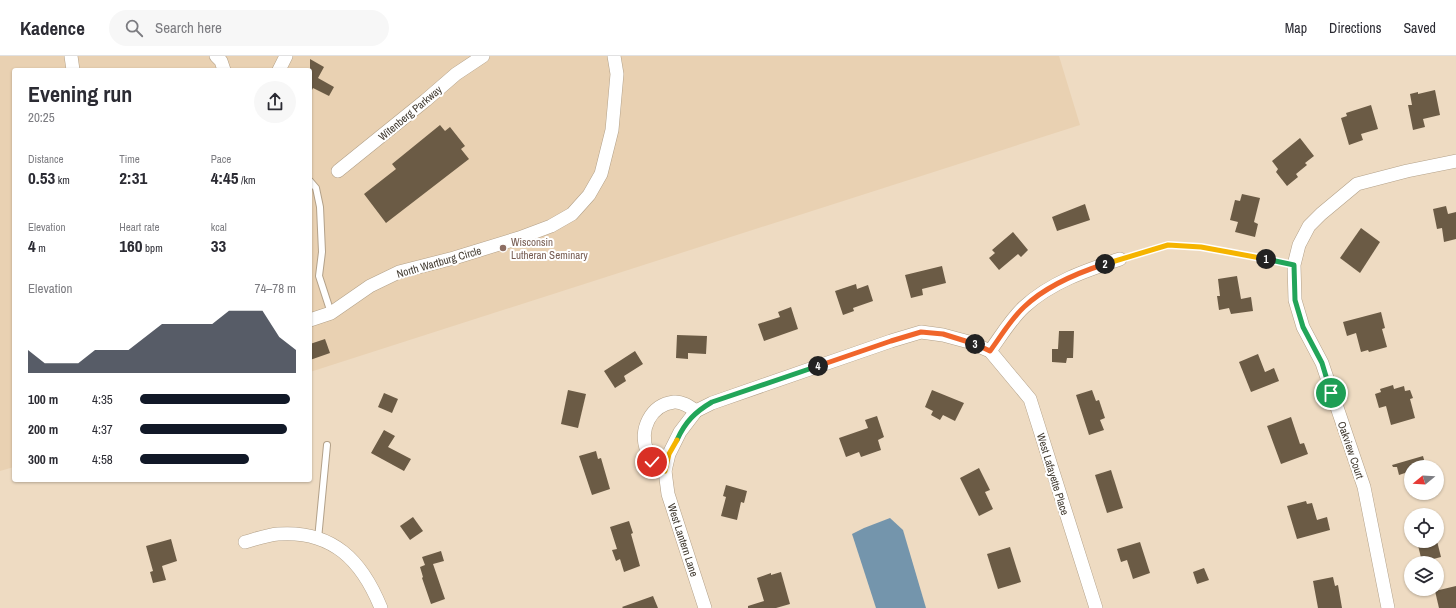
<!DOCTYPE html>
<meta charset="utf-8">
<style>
:root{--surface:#fff;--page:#f7f7f7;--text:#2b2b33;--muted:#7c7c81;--line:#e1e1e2;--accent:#111827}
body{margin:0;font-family:"Archivo Narrow",sans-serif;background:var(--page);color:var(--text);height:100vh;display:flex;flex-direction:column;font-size:15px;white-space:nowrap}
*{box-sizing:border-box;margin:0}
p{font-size:13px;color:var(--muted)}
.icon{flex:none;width:22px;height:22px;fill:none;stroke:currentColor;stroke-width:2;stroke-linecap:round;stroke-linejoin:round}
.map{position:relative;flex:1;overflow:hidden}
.side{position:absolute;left:12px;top:12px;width:300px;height:414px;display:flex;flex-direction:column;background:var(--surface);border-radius:4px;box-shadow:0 1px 3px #0004}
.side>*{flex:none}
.needle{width:26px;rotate:252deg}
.fabs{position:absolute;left:1404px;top:404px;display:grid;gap:8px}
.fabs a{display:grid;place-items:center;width:40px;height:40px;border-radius:50%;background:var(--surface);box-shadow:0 1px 3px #0004;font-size:20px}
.pin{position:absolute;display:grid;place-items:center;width:34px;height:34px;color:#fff;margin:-17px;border:2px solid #fff;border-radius:50%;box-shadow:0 1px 4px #0007}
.km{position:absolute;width:20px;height:20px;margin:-10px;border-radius:50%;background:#222;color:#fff;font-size:11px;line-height:20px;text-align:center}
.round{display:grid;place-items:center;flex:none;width:42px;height:42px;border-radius:21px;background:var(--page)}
.summary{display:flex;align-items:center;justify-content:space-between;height:68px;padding:0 16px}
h1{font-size:22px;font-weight:700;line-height:30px}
.metrics{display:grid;grid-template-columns:repeat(3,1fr);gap:6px;height:68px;padding:4px 16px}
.metrics div{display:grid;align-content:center}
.metrics b{font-size:17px;font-weight:700}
.metrics small{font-size:11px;font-weight:400}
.metrics p{font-size:11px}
.chart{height:112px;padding:8px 16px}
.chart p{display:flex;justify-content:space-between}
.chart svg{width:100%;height:72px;margin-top:4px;fill:var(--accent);opacity:.7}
ul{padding:0 16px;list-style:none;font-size:13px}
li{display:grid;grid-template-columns:64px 48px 1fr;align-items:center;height:30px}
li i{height:10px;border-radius:5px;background:var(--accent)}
header{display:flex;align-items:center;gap:24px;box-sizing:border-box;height:56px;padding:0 20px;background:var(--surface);border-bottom:1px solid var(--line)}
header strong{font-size:19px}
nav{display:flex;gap:22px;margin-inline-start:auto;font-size:14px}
.search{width:280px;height:36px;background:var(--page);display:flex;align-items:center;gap:10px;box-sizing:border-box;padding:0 14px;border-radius:22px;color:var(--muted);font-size:15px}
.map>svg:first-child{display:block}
.built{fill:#e9d1b2}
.water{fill:#7495ac}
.building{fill:#6b5b45}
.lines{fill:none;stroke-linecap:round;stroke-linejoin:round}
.lane-casing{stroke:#b3a189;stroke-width:8}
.street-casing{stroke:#b3a189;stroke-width:14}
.path{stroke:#998c7a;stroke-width:2;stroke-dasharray:1 3;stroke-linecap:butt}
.lane{stroke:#fff;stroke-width:6}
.street{stroke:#fff;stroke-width:13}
.split-1-casing{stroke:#fff;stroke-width:8}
.split-2-casing{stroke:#fff;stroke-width:8}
.split-3-casing{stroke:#fff;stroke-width:8}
.split-4-casing{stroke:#fff;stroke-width:8}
.split-5-casing{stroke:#fff;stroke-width:8}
.split-6-casing{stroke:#fff;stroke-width:8}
.split-1{stroke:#22a559;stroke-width:5}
.split-2{stroke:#f5b400;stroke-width:5}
.split-3{stroke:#f0652b;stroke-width:5}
.split-4{stroke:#f0652b;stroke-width:5}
.split-5{stroke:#22a559;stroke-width:5}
.split-6{stroke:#f5b400;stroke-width:5}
.education-dot{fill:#8d6e63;stroke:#fff;stroke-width:1.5}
.labels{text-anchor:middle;stroke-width:4;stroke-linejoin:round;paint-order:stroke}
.street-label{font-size:11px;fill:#413a30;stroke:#fff}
.education-label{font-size:11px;fill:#785e54;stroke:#fff;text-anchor:start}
</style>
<header>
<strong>Kadence</strong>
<div class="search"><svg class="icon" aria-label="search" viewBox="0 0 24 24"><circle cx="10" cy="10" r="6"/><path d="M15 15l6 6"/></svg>Search here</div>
<nav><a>Map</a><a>Directions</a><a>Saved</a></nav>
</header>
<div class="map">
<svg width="1456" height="552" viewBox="0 0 1456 552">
<rect width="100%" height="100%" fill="#eedbc2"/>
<!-- built -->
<path class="built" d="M0 0H1059L1080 69 310 316V14H14V411L0 415Z"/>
<!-- water -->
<path class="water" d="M890 462 903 474 926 552H876L852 478 864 472Z"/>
<!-- building -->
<g class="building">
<path d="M310 3 324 11 318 22 334 31 329 40 313 32 310 38Z"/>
<path d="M1435 34 1440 59 1423 63 1425 71 1413 74 1408 49H1412L1410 38 1418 36V38Z"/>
<path d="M1371 49 1378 73 1361 78 1363 84 1349 89 1341 62 1347 60 1346 57Z"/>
<path d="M440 69 445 75 450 71 465 90 461 93 469 103 386 167 364 138 396 113 392 108Z"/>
<path d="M1300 82 1314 100 1305 107 1307 109 1296 118 1298 121 1287 130 1276 116 1278 113 1272 105Z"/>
<path d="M1242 138 1260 142 1254 166 1258 168 1255 181 1235 176 1238 166 1230 164 1235 144 1240 145Z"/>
<path d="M1085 148 1090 164 1057 175 1052 161Z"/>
<path d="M1446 150 1448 158 1456 156V183L1444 186 1442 172 1437 173 1433 153Z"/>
<path d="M1361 172 1380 186 1360 217 1340 202Z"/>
<path d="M1013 176 1028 194 1021 201 1018 198 999 214 989 202 995 197 992 194Z"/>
<path d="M942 210 946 227 922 233 923 239 911 242 905 219Z"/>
<path d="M1237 220 1241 243 1251 241 1253 255 1231 258 1229 252 1219 254 1217 240H1220L1218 223Z"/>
<path d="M856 228 857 233 868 229 873 245 853 252 854 255 843 259 835 235Z"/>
<path d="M791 251 798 273 764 285 758 268 780 261 778 256Z"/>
<path d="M1381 256 1385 272 1382 273 1387 291 1369 296 1368 294 1361 296 1356 277 1347 280 1343 266Z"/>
<path d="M1059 275H1074L1073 302H1067L1066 307 1052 306V293H1058Z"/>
<path d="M677 279 707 280 706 298 688 297V303L676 302Z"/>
<path d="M325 283 330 297 310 304V288Z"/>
<path d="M635 295 643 308 624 320 626 325 615 332 604 315Z"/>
<path d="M1258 298 1265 316 1274 312 1279 325 1251 336 1239 306Z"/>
<path d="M1393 329 1394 333 1404 330 1405 335 1410 334 1413 342 1410 343 1415 362 1391 369 1386 350 1379 352 1375 338 1381 336 1380 333Z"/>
<path d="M568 334 586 338 578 372 561 368Z"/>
<path d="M932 334 964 347 955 365 943 359 940 364 931 359 933 355 925 351Z"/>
<path d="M1092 334 1096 345 1099 344 1105 362 1100 364 1104 374 1089 379 1076 339Z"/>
<path d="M384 337 398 343 392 357 378 351Z"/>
<path d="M877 360 884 381 878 384 881 394 861 401 859 396 846 401 839 382 868 372 865 364Z"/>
<path d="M1291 361 1300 388 1304 387 1308 398 1281 408 1267 370Z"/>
<path d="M384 374 395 380 388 391 411 403 404 415 371 397Z"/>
<path d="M596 395 598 403 601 402 610 433 592 439 579 400Z"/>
<path d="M1423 400 1426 411H1411V415L1399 419 1397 411H1393L1392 409Z"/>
<path d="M979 412 990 434 985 436 993 453 979 460 960 422Z"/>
<path d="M1111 414 1123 452 1107 457 1095 419Z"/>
<path d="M726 429 747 435 744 447 741 446 737 464 721 460 726 441 723 440Z"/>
<path d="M1306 445 1307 448 1312 447 1317 464 1327 461 1330 474 1297 483 1287 450Z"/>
<path d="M413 461 423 475 410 484 400 470Z"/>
<path d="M629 465 633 477 631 478 640 510 624 516 620 503 616 505 612 494 617 493 610 471Z"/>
<path d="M171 483 177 505 162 510 166 524 153 527 150 516 153 515 146 490Z"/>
<path d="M1417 485H1437L1441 501 1422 506Z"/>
<path d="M1140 486 1150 517 1133 523 1127 504 1121 506 1117 493Z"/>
<path d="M1010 491 1021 526 998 533 987 498Z"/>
<path d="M441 495 444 505 433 508 445 543 431 548 422 522 423 521 420 511 425 509 422 501Z"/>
<path d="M1204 512 1209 524 1197 528 1193 516Z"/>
<path d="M781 516 790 548 776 552H748V550L764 545 757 522 771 517V519Z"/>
<path d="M1333 521 1335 530 1338 529 1342 552H1318L1313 525Z"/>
<path d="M1456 530V552H1439L1435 535Z"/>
<path d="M653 540 658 552H623L622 551Z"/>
</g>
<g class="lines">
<defs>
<g id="lane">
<path d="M310 125 316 132 320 151 322 196 319 220 331 257"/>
<path d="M318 483 327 389"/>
</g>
<g id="street">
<path d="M71 0 73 14"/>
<path d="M216 0 221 5 224 14"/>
<path d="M279 14 286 0"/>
<path d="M338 115 426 44 456 18 483 0"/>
<path d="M310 264 331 257 370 230 399 216 454 202 519 182 551 170 572 158 589 139 601 118 612 74 617 18 614 0"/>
<path d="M990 295C1001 280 1011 263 1024 251 1051 226 1087 214 1120 203"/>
<path d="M665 415C661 412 656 410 652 406 650 404 648 398 647 395 639 374 650 349 674 346 682 345 690 351 696 355"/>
<path d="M245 486C256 483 267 479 278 478 333 474 362 505 381 552"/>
<path d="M705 552 668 438 665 415 669 398 680 376 696 355 712 347 891 285 921 276 943 279 969 286 990 295 1030 343 1096 552"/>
<path d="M1388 552 1364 431 1322 307 1303 271 1295 244 1294 209 1299 189 1309 170 1321 158 1357 128 1407 115 1456 105"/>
</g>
</defs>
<!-- lane casing -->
<use href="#lane" class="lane-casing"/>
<!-- street casing -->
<use href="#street" class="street-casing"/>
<!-- path -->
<path class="path" d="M1131 200 1168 189 1201 191 1283 207"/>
<!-- lane -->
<use href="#lane" class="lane"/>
<!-- street -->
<use href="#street" class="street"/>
</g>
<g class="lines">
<defs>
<path id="split-1" d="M1266 203 1294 209 1295 244 1303 271 1322 307 1331 337"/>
<path id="split-2" d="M1105 208 1168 189 1201 191 1266 203"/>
<path id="split-3" d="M975 288 990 295C1001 280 1011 263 1024 251 1046 230 1077 217 1105 208"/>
<path id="split-4" d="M818 310 891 285 921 276 943 278 975 288"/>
<path id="split-5" d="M677 384C685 366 695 356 712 346L818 310"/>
<path id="split-6" d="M652 406 665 415 669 398 677 384"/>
</defs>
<!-- split-1 casing -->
<use href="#split-1" class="split-1-casing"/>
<!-- split-2 casing -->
<use href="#split-2" class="split-2-casing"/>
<!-- split-3 casing -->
<use href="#split-3" class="split-3-casing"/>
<!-- split-4 casing -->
<use href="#split-4" class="split-4-casing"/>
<!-- split-5 casing -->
<use href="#split-5" class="split-5-casing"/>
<!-- split-6 casing -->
<use href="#split-6" class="split-6-casing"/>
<!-- split-1 -->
<use href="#split-1" class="split-1"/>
<!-- split-2 -->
<use href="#split-2" class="split-2"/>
<!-- split-3 -->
<use href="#split-3" class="split-3"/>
<!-- split-4 -->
<use href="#split-4" class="split-4"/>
<!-- split-5 -->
<use href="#split-5" class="split-5"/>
<!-- split-6 -->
<use href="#split-6" class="split-6"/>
</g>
<!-- markers -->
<circle class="education-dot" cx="503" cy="192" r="4"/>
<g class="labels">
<!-- street labels -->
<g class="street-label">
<text transform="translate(410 57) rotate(-40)" y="4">Witenberg Parkway</text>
<text transform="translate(439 206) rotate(-16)" y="4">North Wartburg Circle</text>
<text transform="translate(1351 394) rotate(71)" y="4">Oakview Court</text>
<text transform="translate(1053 418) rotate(73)" y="4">West Lafayette Place</text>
<text transform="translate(683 484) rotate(72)" y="4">West Lantern Lane</text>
</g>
<!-- education labels -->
<g class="education-label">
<text x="511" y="190">Wisconsin<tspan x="511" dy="13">Lutheran Seminary</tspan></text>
</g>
</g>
</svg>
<div class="fabs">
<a><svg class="needle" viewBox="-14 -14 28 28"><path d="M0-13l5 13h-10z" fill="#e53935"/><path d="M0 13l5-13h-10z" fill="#7c7c81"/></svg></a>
<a><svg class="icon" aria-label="locate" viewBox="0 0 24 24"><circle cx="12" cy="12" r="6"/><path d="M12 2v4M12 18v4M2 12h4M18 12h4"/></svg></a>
<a><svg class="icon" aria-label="layers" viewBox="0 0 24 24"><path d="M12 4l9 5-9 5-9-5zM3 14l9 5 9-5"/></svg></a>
</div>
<div class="pin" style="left:1331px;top:337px;background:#1e9e55"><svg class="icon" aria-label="arrive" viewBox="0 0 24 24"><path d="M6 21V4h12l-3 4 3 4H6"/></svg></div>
<div class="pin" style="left:652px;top:406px;background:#d93025"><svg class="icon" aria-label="check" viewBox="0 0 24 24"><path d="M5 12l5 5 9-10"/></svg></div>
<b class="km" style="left:1266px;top:203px">1</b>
<b class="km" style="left:1105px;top:208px">2</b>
<b class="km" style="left:975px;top:288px">3</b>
<b class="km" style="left:818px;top:310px">4</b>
<section class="side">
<div class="summary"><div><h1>Evening run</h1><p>20:25</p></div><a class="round"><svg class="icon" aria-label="share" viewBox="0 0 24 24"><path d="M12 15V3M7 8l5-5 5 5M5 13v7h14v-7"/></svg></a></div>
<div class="metrics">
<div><p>Distance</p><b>0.53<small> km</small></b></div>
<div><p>Time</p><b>2:31</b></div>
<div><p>Pace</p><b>4:45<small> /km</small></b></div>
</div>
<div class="metrics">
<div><p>Elevation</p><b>4<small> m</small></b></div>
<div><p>Heart rate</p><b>160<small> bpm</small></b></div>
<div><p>kcal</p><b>33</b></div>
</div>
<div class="chart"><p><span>Elevation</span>74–78 m</p>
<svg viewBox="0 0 160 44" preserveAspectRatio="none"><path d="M0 44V30L10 38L20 38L30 38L40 30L50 30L60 30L70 22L80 14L90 14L100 14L110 14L120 6L130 6L140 6L150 22L160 30V44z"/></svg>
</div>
<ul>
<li><b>100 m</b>4:35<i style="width:96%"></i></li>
<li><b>200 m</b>4:37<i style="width:94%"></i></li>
<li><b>300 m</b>4:58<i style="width:70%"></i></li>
</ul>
</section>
</div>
